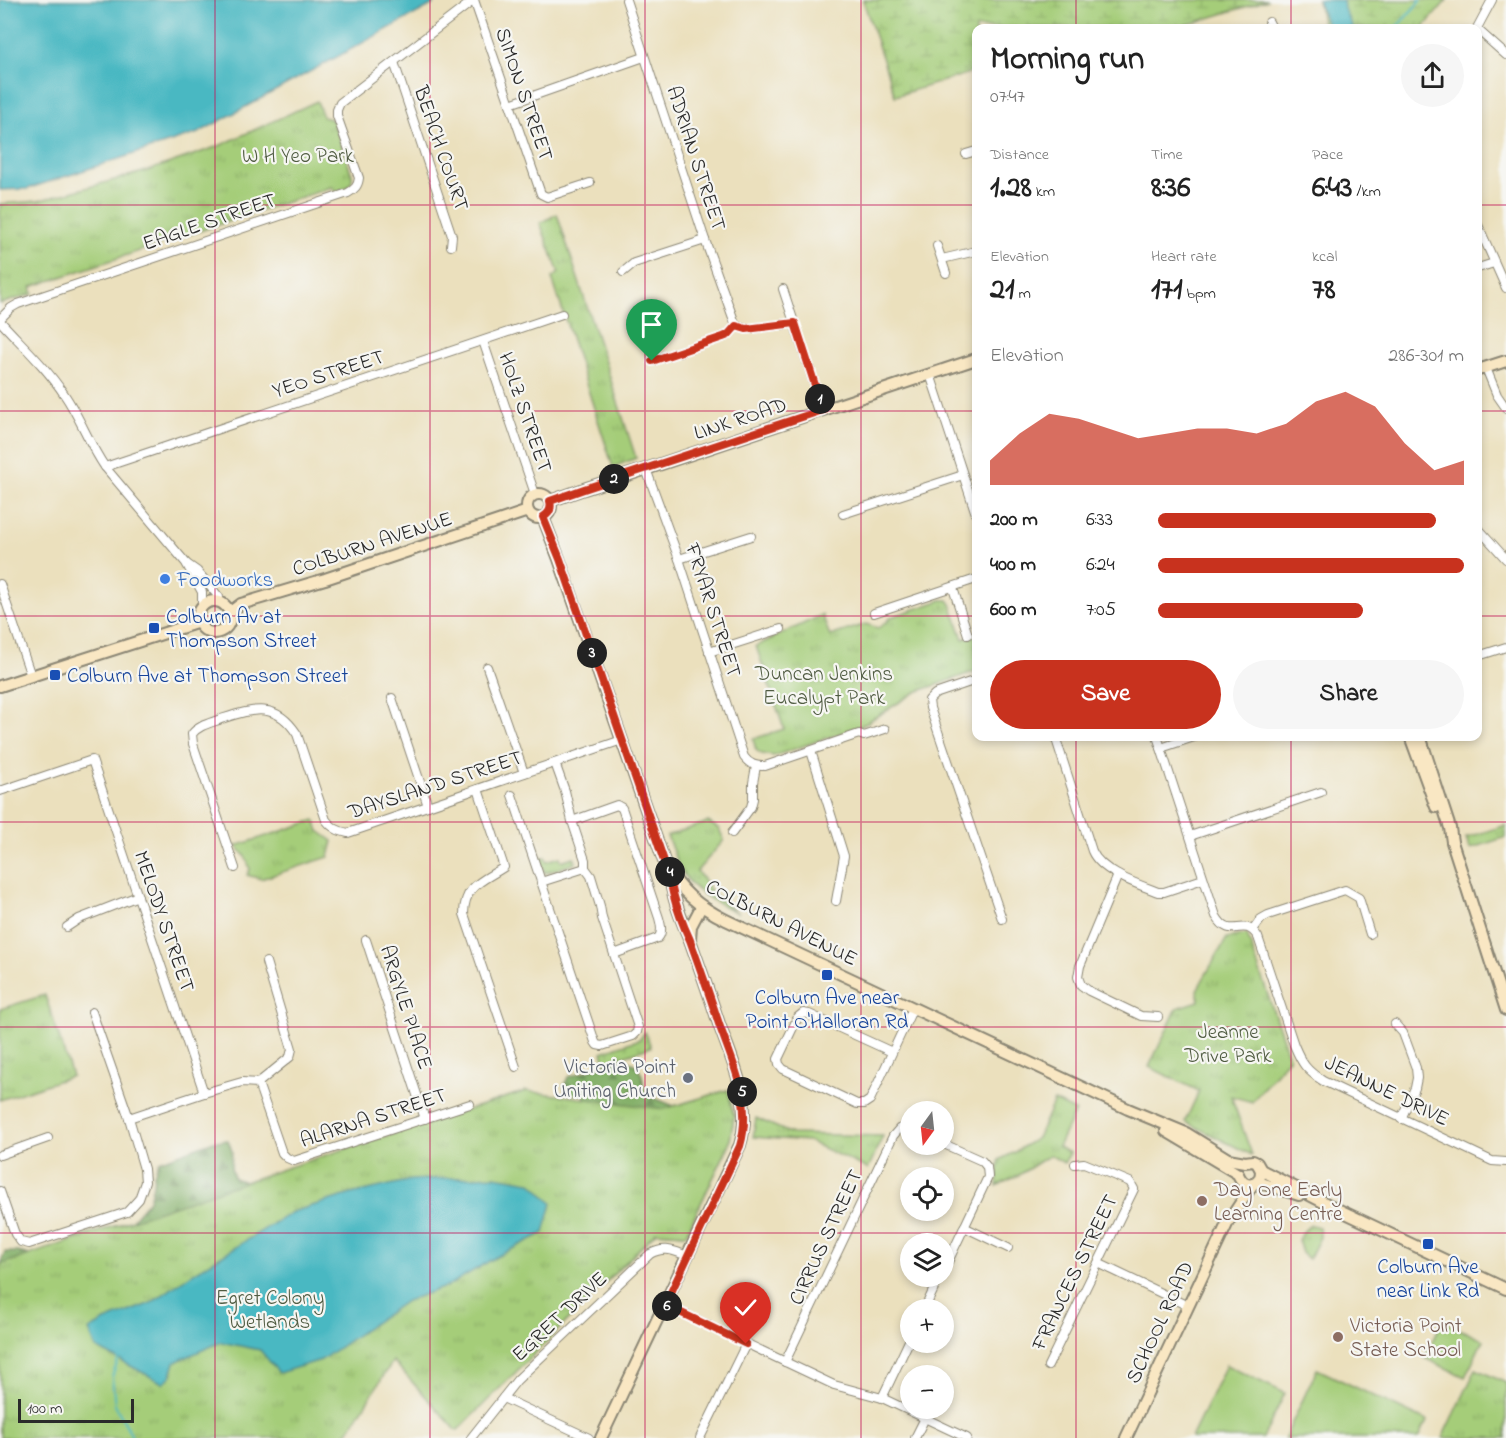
<!DOCTYPE html>
<meta charset="utf-8">
<style>
:root{--surface:#fff;--page:#f6f6f6;--text:#222;--muted:#767676;--accent:#c8321e}
body{margin:0;font-family:"Indie Flower",sans-serif;background:var(--page);color:var(--text);height:100vh;display:flex;flex-direction:column;font-size:22px;white-space:nowrap}
*{box-sizing:border-box;margin:0}
p{font-size:20px;color:var(--muted)}
.icon{flex:none;width:33px;height:33px;fill:none;stroke:currentColor;stroke-width:2;stroke-linecap:round;stroke-linejoin:round}
.map{position:relative;flex:1;overflow:hidden}
.side{position:absolute;left:972px;top:24px;width:510px;height:717px;display:flex;flex-direction:column;background:var(--surface);border-radius:12px;box-shadow:0 3px 9px #0003}
.side>*{flex:none}
.needle{width:39px;rotate:195deg}
.controls{position:absolute;left:900px;top:1101px;display:grid;gap:12px}
.controls a{display:grid;place-items:center;width:54px;height:54px;border-radius:50%;background:var(--surface);box-shadow:0 3px 9px #0003;font-size:30px}
.scale{position:absolute;left:18px;bottom:15px;width:116px;box-sizing:border-box;padding-left:6px;border:3px solid #2b2b2b;border-top:0;font-size:16px;line-height:21px;white-space:nowrap;color:#2b2b2b;-webkit-text-stroke:4px #f6f6f2;paint-order:stroke}
.pin{position:absolute;display:grid;place-items:center;width:51px;height:51px;color:#fff;margin:-62px -26px;border-radius:50% 50% 50% 0;rotate:-45deg;box-shadow:0 0 6px #0007}
.pin .icon{rotate:45deg}
.km{position:absolute;width:30px;height:30px;margin:-15px;border-radius:50%;background:#222;color:#fff;font-size:16px;line-height:30px;text-align:center}
.round{display:grid;place-items:center;flex:none;width:63px;height:63px;border-radius:32px;background:var(--page)}
.headline{display:flex;align-items:center;justify-content:space-between;height:102px;padding:0 18px}
h1{font-size:33px;font-weight:700;line-height:45px}
.stats{display:grid;grid-template-columns:repeat(3,1fr);gap:9px;height:102px;padding:6px 18px}
.stats div{display:grid;align-content:center}
.stats b{font-size:30px;font-weight:700}
.stats small{font-size:16px;font-weight:400}
.stats p{font-size:16px}
.chart{height:168px;padding:12px 18px}
.chart p{display:flex;justify-content:space-between}
.chart svg{width:100%;height:108px;margin-top:6px;fill:var(--accent);opacity:.7}
.button{display:flex;gap:12px;margin-top:auto;padding:12px 18px}
.button a{flex:1;height:69px;border-radius:36px;background:var(--accent);color:#fff;font-size:24px;font-weight:700;line-height:69px;text-align:center}
.button a+a{background:var(--page);color:var(--text)}
ul{padding:0 18px;list-style:none;font-size:20px}
li{display:grid;grid-template-columns:96px 72px 1fr;align-items:center;height:45px}
li i{height:15px;border-radius:8px;background:var(--accent)}
.map>svg:first-child{display:block}
.grass{fill:#a5cd79;stroke:#687c52;stroke-width:1.5}
.forest{fill:url(#forest-firs);stroke:#586e4a;stroke-width:1.5}
.wetland{fill:url(#wetland-marsh);stroke:#687c52;stroke-width:1.5}
.park{fill:url(#park-tufts);stroke:#687c52;stroke-width:1.5}
.garden{fill:url(#garden-dots);stroke:#687c52;stroke-width:1.5}
.water{fill:#4ab8c2;stroke:#3a7276;stroke-width:1.5}
.lines{fill:none;stroke-linecap:round;stroke-linejoin:round}
.stream{stroke:#4ab8c2;stroke-width:2}
.street-casing{stroke:#8b8674;stroke-width:10}
.secondary-casing{stroke:#8b8674;stroke-width:14}
.street{stroke:#fff;stroke-width:8}
.secondary{stroke:#f9e7c3;stroke-width:10}
.route-casing{stroke:#fff;stroke-width:12}
.route{stroke:#c8321e;stroke-width:8}
.grid{fill:none;stroke:#c2185b;stroke-width:1.5;stroke-opacity:0.55}
.shop-dot{fill:#3f7fe0;stroke:#f6f6f2;stroke-width:2}
.transit-dot{fill:#1a4fb4;stroke:#f6f6f2;stroke-width:2}
.worship-dot{fill:#6b7280;stroke:#f6f6f2;stroke-width:2}
.education-dot{fill:#8d6e63;stroke:#f6f6f2;stroke-width:2}
.labels{text-anchor:middle;stroke-width:4.5;stroke-linejoin:round;paint-order:stroke}
.street-label{font-size:21px;fill:#2b2b2b;stroke:#f6f6f2}
.park-label{font-size:21px;fill:#505c42;stroke:#f6f6f2}
.shop-label{font-size:21px;fill:#366cbe;stroke:#f6f6f2;text-anchor:start}
.transit-label{font-size:21px;fill:#164399;stroke:#f6f6f2;text-anchor:start}
.worship-label{font-size:21px;fill:#5b616d;stroke:#f6f6f2;text-anchor:end}
.education-label{font-size:21px;fill:#785e54;stroke:#f6f6f2;text-anchor:start}
</style>
<div class="map">
<svg width="1506" height="1438" viewBox="0 0 1506 1438">
<defs>
<pattern id="forest-firs" width="22" height="20" patternUnits="userSpaceOnUse" patternTransform="scale(1.5)"><rect width="22" height="20" fill="#84b069"/><path d="M5 1l3.5 6h-7zM16 11l3.5 6h-7z" fill="#6c8f57"/></pattern>
<pattern id="wetland-marsh" width="20" height="14" patternUnits="userSpaceOnUse" patternTransform="scale(1.5)"><rect width="20" height="14" fill="#a5cd79"/><path d="M1 5h8M5 5V1M11 12h8M15 12V8" fill="none" stroke="#8eb069"/></pattern>
<pattern id="park-tufts" width="24" height="20" patternUnits="userSpaceOnUse" patternTransform="scale(1.5)"><rect width="24" height="20" fill="#a5cd79"/><path d="M3 7l-1-3M5 7V3M7 7l1-3M15 17l-1-3M17 17v-4M19 17l1-3" fill="none" stroke="#8eb069"/></pattern>
<pattern id="garden-dots" width="8" height="8" patternUnits="userSpaceOnUse" patternTransform="scale(1.5)"><rect width="8" height="8" fill="#a5cd79"/><path d="M2 2h.1M6 6h.1" fill="none" stroke="#8eb069" stroke-width="1.8" stroke-linecap="round"/></pattern>
</defs>
<rect width="100%" height="100%" fill="#f6f6f2"/>
<filter id="ink" filterUnits="userSpaceOnUse"><feTurbulence type="fractalNoise" baseFrequency=".0167" numOctaves="2"/><feDisplacementMap in="SourceGraphic" scale="12" xChannelSelector="R" yChannelSelector="G"/><feConvolveMatrix kernelMatrix="1 2 1 2 8 2 1 2 1" color-interpolation-filters="sRGB"/></filter>
<filter id="wash" filterUnits="userSpaceOnUse"><feTurbulence type="fractalNoise" baseFrequency=".008" numOctaves="4" result="noise"/><feDisplacementMap in="SourceGraphic" scale="24" xChannelSelector="R" yChannelSelector="G"/><feGaussianBlur stdDeviation="1.35" result="paint"/><feColorMatrix in="noise" values="0 0 0 0 0 0 0 0 0 0 0 0 0 0 0 0 0 1.4 0 .05"/><feComposite in="paint" operator="in"/></filter>
<g filter="url(#wash)">
<rect width="100%" height="100%" fill="#ebe0bd"/>
<!-- grass -->
<g class="grass">
<path d="M545 857 547 861 560 857 561 861 574 857 576 863 545 873 540 859Z"/>
<path d="M1442 1321 1483 1340 1465 1377 1424 1358Z"/>
<path d="M1226 1365 1285 1393 1263 1438H1191Z"/>
<path d="M1317 1369 1427 1421 1419 1438H1285Z"/>
</g>
<!-- forest -->
<path class="forest" d="M624 1058 636 1065 642 1075 644 1088 654 1098 674 1106 728 1090 734 1117 729 1145 686 1234 656 1232 520 1368 420 1391 409 1378 412 1354 0 1298V1264L5 1252H18L30 1255 132 1220 149 1200 153 1185 154 1174 159 1161 214 1141 228 1140 232 1151 231 1168 234 1178 245 1182 526 1091 582 1105 586 1099 583 1094H571L566 1092 564 1086 568 1077Z"/>
<!-- wetland -->
<g class="wetland">
<path d="M863 0H1268L1176 28H976V71L895 96Z"/>
<path d="M1318 0H1447L1423 28H1323Z"/>
</g>
<!-- park -->
<g class="park">
<path d="M317 101 323 117 331 119 334 123 352 175C353 187 344 189 335 192L332 187 31 287 33 294 0 304V204L38 201 147 171 219 146Z"/>
<path d="M557 214 636 458 613 467 552 278 559 273 540 223Z"/>
<path d="M942 600H948L951 604 963 639 976 635V671L916 692 861 726 774 756 762 754 756 750 753 739 784 729 756 646 822 615 830 636 866 624 878 628 884 624 891 617Z"/>
<path d="M315 820 319 831 333 841 329 857 261 879 247 875 250 869 245 856 236 846Z"/>
<path d="M708 822 719 829 724 840 697 871 713 894 738 913C718 903 696 894 684 875 677 865 672 848 667 836Z"/>
<path d="M1506 825V837L1470 849 1466 838Z"/>
<path d="M1247 934 1289 1057 1252 1102 1231 1096 1252 1155 1185 1122 1199 1091 1149 1067 1177 1008 1199 1001 1197 990 1227 938Z"/>
<path d="M45 995 72 1076 0 1100V1009Z"/>
<path d="M728 1090 734 1117 729 1145 686 1234 656 1232 457 1431 393 1361 344 1438H0V1265L289 1167 526 1091 664 1109Z"/>
<path d="M1054 1101 1075 1111 1058 1147 1070 1153 1064 1163 1050 1155 1019 1175 997 1186 999 1160 1015 1152 1037 1138Z"/>
<path d="M756 1118 792 1134 883 1136 868 1169 808 1141 753 1137Z"/>
<path d="M1311 1225 1319 1227 1320 1237 1309 1259 1302 1253 1298 1240C1301 1234 1306 1228 1311 1225Z"/>
<path d="M1476 1369 1506 1383V1438H1443Z"/>
</g>
<!-- garden -->
<path class="garden" d="M645 1032 651 1047 605 1062 602 1052 640 1039Z"/>
<!-- water -->
<g class="water">
<path d="M0 0H437L432 5 198 133 27 189 0 190Z"/>
<path d="M1318 0H1343L1344 9 1353 28H1328Z"/>
<path d="M495 1176 530 1182 552 1203 544 1233 496 1257 448 1286 406 1301 321 1360 279 1373 260 1350 221 1342 175 1362 171 1376 163 1383 96 1348 89 1330 105 1321 151 1303 192 1274 292 1212 351 1194 411 1180Z"/>
</g>
<g class="lines">
<!-- stream -->
<g class="stream">
<path d="M1396 28 1421 0"/>
<path d="M119 1358 112 1377 115 1405 130 1432 132 1438"/>
</g>
</g>
</g>
<g filter="url(#ink)">
<g class="lines">
<defs>
<g id="street">
<path d="M474 0 541 194 547 197 590 183"/>
<path d="M626 0 705 240 736 326"/>
<path d="M1269 22 1272 28"/>
<path d="M1477 28 1492 0"/>
<path d="M1478 30 1506 55"/>
<path d="M394 62 452 236 451 246"/>
<path d="M510 104 644 57"/>
<path d="M966 154 976 151"/>
<path d="M1478 225 1506 288"/>
<path d="M937 246 946 273"/>
<path d="M942 259 976 251"/>
<path d="M1478 268 1494 263"/>
<path d="M623 272 634 263 705 240"/>
<path d="M783 289 823 410"/>
<path d="M0 319 11 308 18 304 348 193C355 189 358 186 359 178L337 116V110L340 103 474 0"/>
<path d="M0 321C22 345 46 367 64 394 80 417 89 444 105 467L186 563 202 592V607"/>
<path d="M483 341 535 494"/>
<path d="M652 361 723 337 728 335 736 326 746 329 795 323"/>
<path d="M1486 368 1497 395 1506 408"/>
<path d="M930 374 976 514"/>
<path d="M105 467 562 314"/>
<path d="M646 469 679 559 744 757C750 765 756 766 765 766L859 734 864 736 885 729"/>
<path d="M843 514 963 475"/>
<path d="M1478 528 1506 559"/>
<path d="M679 559 751 536"/>
<path d="M187 564 197 571 219 597 218 602"/>
<path d="M0 584 31 676"/>
<path d="M953 588 968 635"/>
<path d="M874 613 976 579"/>
<path d="M709 652 781 629"/>
<path d="M1478 656 1506 647"/>
<path d="M487 667 524 773"/>
<path d="M976 680 935 694 929 700 930 708 1002 919"/>
<path d="M392 698 428 806"/>
<path d="M1055 736 1092 851C1101 872 1137 884 1158 892H1164L1203 879"/>
<path d="M1157 736 1216 916C1232 943 1243 914 1258 937L1294 1045C1302 1064 1306 1070 1323 1081L1492 1161 1506 1162"/>
<path d="M1161 748 1197 736"/>
<path d="M811 751 844 856 836 901"/>
<path d="M478 789 504 867C483 881 464 885 464 914L516 1067"/>
<path d="M0 791 92 760 204 1093"/>
<path d="M512 795 595 1042 597 1045 602 1046 633 1036 637 1032 638 1027 602 918 600 906 591 876 585 868V860L572 821 565 791 555 763"/>
<path d="M572 821 617 805 622 808 659 918C661 925 663 933 658 938L614 954"/>
<path d="M732 833 751 807 753 799V783L756 766"/>
<path d="M1190 836 1321 792"/>
<path d="M235 868 193 744 192 734C199 725 211 723 221 719 253 709 276 701 297 734L326 820C332 828 338 831 348 833L622 740"/>
<path d="M1118 875 1080 966 1078 977 1081 985 1089 991 1141 1016 1158 1017"/>
<path d="M541 882 585 868"/>
<path d="M67 927 79 919 138 896"/>
<path d="M1253 930 1261 919 1268 915 1345 890 1359 898 1370 934"/>
<path d="M366 940 425 1119"/>
<path d="M1395 1024 1403 1033 1416 1068 1417 1078 1415 1088 1401 1119"/>
<path d="M892 1052 809 1014 803 1013 798 1017 778 1059 779 1064 783 1069 857 1104H864L870 1100 913 1008"/>
<path d="M258 1083 290 1057 292 1049 266 962"/>
<path d="M129 1118 204 1093 242 1082 258 1083 282 1153 287 1158 294 1161 470 1104"/>
<path d="M944 1144 982 1161 987 1167 988 1177 944 1270"/>
<path d="M0 1155 48 1138"/>
<path d="M0 1191 15 1234 21 1242 29 1244 127 1212 139 1199 145 1182 144 1169 129 1118 92 1012"/>
<path d="M964 1227 1008 1248"/>
<path d="M1098 1263 1188 1306"/>
<path d="M665 1305 834 1385 882 1398 967 1438"/>
<path d="M924 1310 940 1276"/>
<path d="M785 1362 893 1136 899 1129 908 1127 910 1129"/>
<path d="M1048 1366 1134 1189 1130 1182 1084 1163 1075 1164"/>
<path d="M503 1398 589 1438"/>
<path d="M882 1398 910 1339"/>
<path d="M471 1438 517 1380 650 1254C665 1246 673 1251 688 1256"/>
<path d="M700 1438 746 1344"/>
<path d="M915 1438 925 1418"/>
</g>
<g id="secondary">
<path d="M1478 370 1506 361"/>
<circle cx="539" cy="506" r="12"/>
<path d="M550 501 584 489 646 469 976 359"/>
<path d="M543 517 559 559 665 864C680 891 699 907 726 920L1128 1109 1186 1133 1228 1159 1245 1162 1253 1161 1257 1163 1261 1170 1333 1207 1506 1289"/>
<circle cx="214" cy="617" r="16"/>
<path d="M229 613 241 604 325 579 528 511"/>
<path d="M0 686 199 622"/>
<path d="M1410 736 1436 807"/>
<path d="M1420 736 1450 828 1452 842 1506 1010"/>
<path d="M690 939 691 926 701 907"/>
<path d="M1166 1131 1238 1174C1244 1190 1261 1187 1261 1170"/>
<path d="M1258 1182 1299 1195"/>
<path d="M601 1438 740 1145C753 1103 733 1063 719 1024 710 996 700 968 690 940 681 919 672 897 670 874"/>
<path d="M1126 1438 1228 1222 1253 1184"/>
</g>
</defs>
<!-- street casing -->
<use href="#street" class="street-casing"/>
<!-- secondary casing -->
<use href="#secondary" class="secondary-casing"/>
<!-- street -->
<use href="#street" class="street"/>
<!-- secondary -->
<use href="#secondary" class="secondary"/>
</g>
</g>
<g class="lines" filter="url(#ink)">
<defs>
<path id="route" d="M652 361 723 337 728 335 736 326 746 329 795 323 823 410 584 489 550 501C552 509 549 514 543 517L560 559 665 864C671 875 670 881 673 893 677 909 683 925 690 940 700 968 710 996 719 1024 733 1064 753 1103 740 1146L665 1305 746 1344"/>
</defs>
<!-- route casing -->
<use href="#route" class="route-casing"/>
<!-- route -->
<use href="#route" class="route"/>
</g>
<!-- grid -->
<path class="grid" d="M215 0V1438M430 0V1438M645 0V1438M861 0V1438M1076 0V28M1291 0V28M0 205H976M1478 205H1506M0 411H976M1478 411H1506M0 616H976M1478 616H1506M1076 736V1438M1291 736V1438M0 822H1506M0 1027H1506M0 1233H1506"/>
<!-- markers -->
<circle class="shop-dot" cx="165" cy="579" r="6"/>
<g class="transit-dot">
<rect x="148" y="622" width="12" height="12" rx="3"/>
<rect x="49" y="669" width="12" height="12" rx="3"/>
<rect x="821" y="969" width="12" height="12" rx="3"/>
<rect x="1422" y="1238" width="12" height="12" rx="3"/>
</g>
<circle class="worship-dot" cx="688" cy="1078" r="6"/>
<g class="education-dot">
<circle cx="1202" cy="1201" r="6"/>
<circle cx="1338" cy="1337" r="6"/>
</g>
<g class="labels">
<!-- street labels -->
<g class="street-label">
<text transform="translate(525 94) rotate(71)" y="7">SIMON STREET</text>
<text transform="translate(442 148) rotate(71)" y="7">BEACH COURT</text>
<text transform="translate(697 158) rotate(72)" y="7">ADRIAN STREET</text>
<text transform="translate(209 221) rotate(-19)" y="7">EAGLE STREET</text>
<text transform="translate(328 373) rotate(-18)" y="7">YEO STREET</text>
<text transform="translate(526 412) rotate(71)" y="7">HOLZ STREET</text>
<text transform="translate(740 418) rotate(-18)" y="7">LINK ROAD</text>
<text transform="translate(372 543) rotate(-18)" y="7">COLBURN AVENUE</text>
<text transform="translate(714 610) rotate(72)" y="7">FRYAR STREET</text>
<text transform="translate(435 784) rotate(-18)" y="7">DAYSLAND STREET</text>
<text transform="translate(165 921) rotate(71)" y="7">MELODY STREET</text>
<text transform="translate(782 922) rotate(27)" y="7">COLBURN AVENUE</text>
<text transform="translate(407 1007) rotate(72)" y="7">ARGYLE PLACE</text>
<text transform="translate(1387 1090) rotate(26)" y="7">JEANNE DRIVE</text>
<text transform="translate(373 1117) rotate(-18)" y="7">ALARNA STREET</text>
<text transform="translate(825 1237) rotate(-65)" y="7">CIRRUS STREET</text>
<text transform="translate(1074 1272) rotate(-64)" y="7">FRANCES STREET</text>
<text transform="translate(559 1316) rotate(-43)" y="7">EGRET DRIVE</text>
<text transform="translate(1159 1322) rotate(-65)" y="7">SCHOOL ROAD</text>
</g>
<!-- park labels -->
<g class="park-label">
<text x="298" y="162">W H Yeo Park</text>
<text x="824" y="680">Duncan Jenkins<tspan x="824" dy="24">Eucalypt Park</tspan></text>
<text x="1228" y="1038">Jeanne<tspan x="1228" dy="24">Drive Park</tspan></text>
<text x="270" y="1304">Egret Colony<tspan x="270" dy="24">Wetlands</tspan></text>
</g>
<!-- shop labels -->
<g class="shop-label">
<text x="177" y="586">Foodworks</text>
</g>
<!-- transit labels -->
<g class="transit-label">
<text x="166" y="623">Colburn Av at<tspan x="166" dy="24">Thompson Street</tspan></text>
<text x="67" y="682">Colburn Ave at Thompson Street</text>
<text x="827" y="1004" text-anchor="middle">Colburn Ave near<tspan x="827" dy="24">Point O'Halloran Rd</tspan></text>
<text x="1428" y="1273" text-anchor="middle">Colburn Ave<tspan x="1428" dy="24">near Link Rd</tspan></text>
</g>
<!-- worship labels -->
<g class="worship-label">
<text x="676" y="1073">Victoria Point<tspan x="676" dy="24">Uniting Church</tspan></text>
</g>
<!-- education labels -->
<g class="education-label">
<text x="1214" y="1196">Day One Early<tspan x="1214" dy="24">Learning Centre</tspan></text>
<text x="1350" y="1332">Victoria Point<tspan x="1350" dy="24">State School</tspan></text>
</g>
</g>
</svg>
<div class="controls">
<a><svg class="needle" viewBox="-14 -14 28 28"><path d="M0-13l5 13h-10z" fill="#e53935"/><path d="M0 13l5-13h-10z" fill="#767676"/></svg></a>
<a><svg class="icon" aria-label="locate" viewBox="0 0 24 24"><circle cx="12" cy="12" r="6"/><path d="M12 2v4M12 18v4M2 12h4M18 12h4"/></svg></a>
<a><svg class="icon" aria-label="layers" viewBox="0 0 24 24"><path d="M12 4l9 5-9 5-9-5zM3 14l9 5 9-5"/></svg></a>
<a>+</a>
<a>−</a>
</div>
<div class="scale">100 m</div>
<div class="pin" style="left:652px;top:361px;background:#1e9e55"><svg class="icon" aria-label="arrive" viewBox="0 0 24 24"><path d="M6 21V4h12l-3 4 3 4H6"/></svg></div>
<div class="pin" style="left:746px;top:1344px;background:#d93025"><svg class="icon" aria-label="check" viewBox="0 0 24 24"><path d="M5 12l5 5 9-10"/></svg></div>
<b class="km" style="left:820px;top:399px">1</b>
<b class="km" style="left:614px;top:479px">2</b>
<b class="km" style="left:592px;top:653px">3</b>
<b class="km" style="left:670px;top:872px">4</b>
<b class="km" style="left:742px;top:1092px">5</b>
<b class="km" style="left:667px;top:1306px">6</b>
<section class="side">
<div class="headline"><div><h1>Morning run</h1><p>07:47</p></div><a class="round"><svg class="icon" aria-label="share" viewBox="0 0 24 24"><path d="M12 15V3M7 8l5-5 5 5M5 13v7h14v-7"/></svg></a></div>
<div class="stats">
<div><p>Distance</p><b>1.28<small> km</small></b></div>
<div><p>Time</p><b>8:36</b></div>
<div><p>Pace</p><b>6:43<small> /km</small></b></div>
</div>
<div class="stats">
<div><p>Elevation</p><b>21<small> m</small></b></div>
<div><p>Heart rate</p><b>171<small> bpm</small></b></div>
<div><p>kcal</p><b>78</b></div>
</div>
<div class="chart"><p><span>Elevation</span>286–301 m</p>
<svg viewBox="0 0 160 44" preserveAspectRatio="none"><path d="M0 44V34L10 23L20 15L30 17L40 21L50 25L60 23L70 21L80 21L90 23L100 19L110 10L120 6L130 12L140 27L150 38L160 34V44z"/></svg>
</div>
<ul>
<li><b>200 m</b>6:33<i style="width:91%"></i></li>
<li><b>400 m</b>6:24<i style="width:100%"></i></li>
<li><b>600 m</b>7:05<i style="width:67%"></i></li>
</ul>
<div class="button"><a>Save</a><a>Share</a></div>
</section>
</div>
